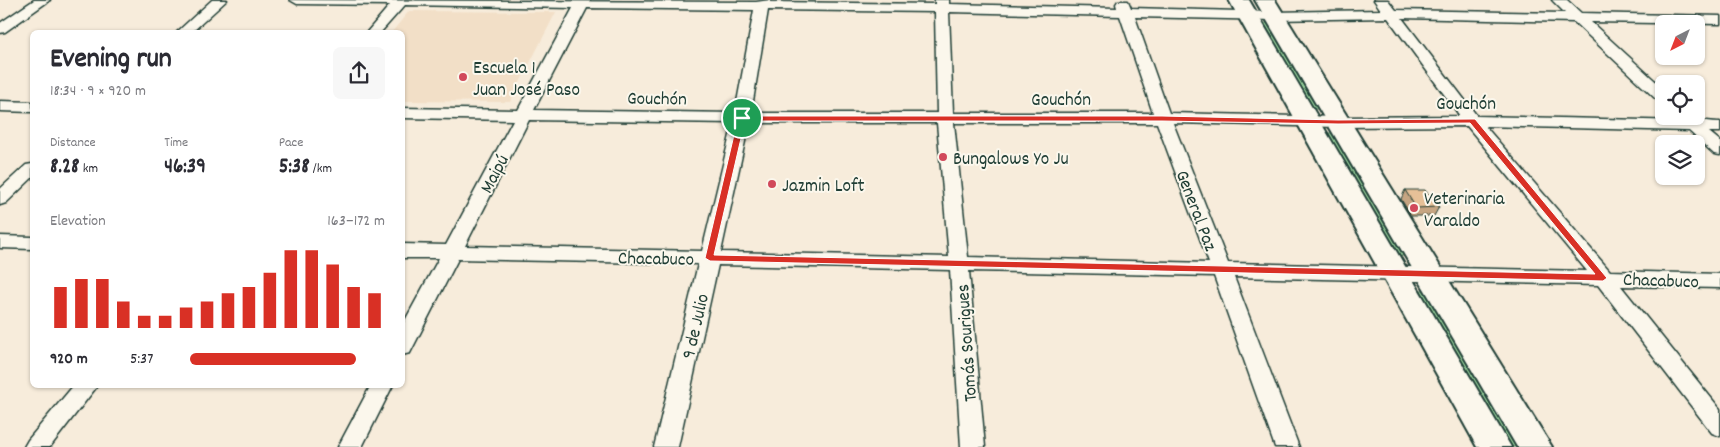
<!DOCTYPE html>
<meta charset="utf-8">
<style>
:root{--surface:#fff;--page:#f7f7f7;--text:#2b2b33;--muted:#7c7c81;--accent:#d93025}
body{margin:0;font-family:Dekko,sans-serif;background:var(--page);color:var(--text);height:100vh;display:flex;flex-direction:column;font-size:19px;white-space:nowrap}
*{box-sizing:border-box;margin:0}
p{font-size:16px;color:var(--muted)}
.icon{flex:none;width:28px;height:28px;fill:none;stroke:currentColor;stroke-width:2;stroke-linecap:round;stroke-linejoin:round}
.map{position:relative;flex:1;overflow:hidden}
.side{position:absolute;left:30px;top:30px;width:375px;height:358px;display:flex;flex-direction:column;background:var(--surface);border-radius:8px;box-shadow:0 1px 4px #0004}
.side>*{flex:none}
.needle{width:32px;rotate:222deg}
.tools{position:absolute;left:1655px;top:15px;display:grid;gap:10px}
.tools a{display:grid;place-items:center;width:50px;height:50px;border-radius:8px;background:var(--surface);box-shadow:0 1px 4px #0004;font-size:25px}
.pin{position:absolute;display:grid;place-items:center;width:42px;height:42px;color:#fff;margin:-21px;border:2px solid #fff;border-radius:50%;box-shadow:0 1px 5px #0007}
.round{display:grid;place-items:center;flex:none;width:52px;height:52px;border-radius:8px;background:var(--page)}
.headline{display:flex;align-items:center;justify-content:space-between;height:85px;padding:0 20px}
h1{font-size:28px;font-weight:800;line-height:38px}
.stats{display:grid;grid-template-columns:repeat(3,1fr);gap:8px;height:85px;padding:5px 20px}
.stats div{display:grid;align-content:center}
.stats b{font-size:21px;font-weight:800}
.stats small{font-size:14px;font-weight:400}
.stats p{font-size:14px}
.chart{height:140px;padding:10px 20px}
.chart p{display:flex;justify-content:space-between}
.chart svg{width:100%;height:90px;margin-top:5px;stroke:var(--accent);stroke-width:6}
ul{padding:0 20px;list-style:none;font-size:16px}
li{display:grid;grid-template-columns:80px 60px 1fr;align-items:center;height:38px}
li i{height:12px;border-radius:6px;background:var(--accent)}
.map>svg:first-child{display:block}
.built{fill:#f2dfc7}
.green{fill:#a5e1a7;stroke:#628f6e}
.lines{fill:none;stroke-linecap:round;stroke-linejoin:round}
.minor-casing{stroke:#1f3d34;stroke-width:3}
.secondary-casing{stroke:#1f3d34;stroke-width:4}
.minor{fill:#fbf7ec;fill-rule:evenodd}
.secondary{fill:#fbf7ec;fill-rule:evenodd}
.wall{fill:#c6a582;stroke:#1f3d34}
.building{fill:#e6c097;stroke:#1f3d34}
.route{fill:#d93025;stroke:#fff;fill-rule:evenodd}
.poi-dot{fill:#d1495b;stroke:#fbf7ec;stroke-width:2}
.labels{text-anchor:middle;stroke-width:4;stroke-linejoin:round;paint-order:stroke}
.poi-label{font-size:19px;fill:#1f3d34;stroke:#fbf7ec;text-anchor:start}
.street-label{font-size:19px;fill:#1f3d34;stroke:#fbf7ec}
</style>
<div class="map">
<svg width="1720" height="447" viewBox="0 0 1720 447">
<rect width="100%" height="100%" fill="#f7ecdb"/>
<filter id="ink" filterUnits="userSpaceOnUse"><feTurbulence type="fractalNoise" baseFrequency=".02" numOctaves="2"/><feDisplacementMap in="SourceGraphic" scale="10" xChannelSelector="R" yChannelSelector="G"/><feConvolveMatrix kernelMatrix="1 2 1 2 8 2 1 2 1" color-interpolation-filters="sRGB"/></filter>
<g filter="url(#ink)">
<!-- built -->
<path class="built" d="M409 11 556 12 510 102 403 101 402 32H392Z"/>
<!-- green -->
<g class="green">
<path d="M1262 23H1269L1320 109H1312Z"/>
<path d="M1327 133H1335L1407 256H1398Z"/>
<path d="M1417 290H1427L1520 447H1508Z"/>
</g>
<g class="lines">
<defs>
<g id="minor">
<path d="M34 0H50L5 32 0 33V23Z"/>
<path d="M212 0H227L192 32H177Z"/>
<path d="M290 0 756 2 770 0V2L935 4V0H949V4L1117 8 1116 4 1118 1H1128L1131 8 1274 12 1381 10 1374 0H1388L1396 10 1565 13 1552 0H1567L1581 13 1720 16V24L1591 22 1664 89V103L1658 101 1574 22 1402 18 1477 116 1685 121C1694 118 1709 122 1720 122V132H1709L1720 141V155L1714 154 1689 131 1485 126 1610 271 1720 274V288L1621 286 1720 409V436L1712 433 1598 285 1234 277 1299 447H1275L1214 276 969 271 985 447H961L950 270 718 265 678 447H654L698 264 458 259 410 353 402 355V326L439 258H402V244L446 245 513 120 402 118V108L518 110 573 8 405 5 381 32H367L390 5 297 4ZM587 8 754 10 735 113 534 110ZM768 10 935 12 937 113H751ZM949 12 1120 16 1153 113H953ZM1135 17 1274 20 1388 18 1460 116 1338 117 1169 113ZM529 120 733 123 702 251 465 246ZM749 123H937L949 257 721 252ZM954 123H1157L1209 263 968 257ZM1173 123 1338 127 1467 126 1587 271 1228 263Z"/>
<path d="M0 101 32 102V112L0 111Z"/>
<path d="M32 164V178L6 203 0 205V189L26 165Z"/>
<path d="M0 236 32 237V249L0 248Z"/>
<path d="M74 385H98L50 447H24L28 440Z"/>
<path d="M371 385H393L362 447H338Z"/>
</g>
<g id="secondary">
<path d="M1229 0H1249L1511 447H1477Z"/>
<path d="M1255 0H1275L1552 447H1517Z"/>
</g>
</defs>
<!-- minor casing -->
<use href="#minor" class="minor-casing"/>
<!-- secondary casing -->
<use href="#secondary" class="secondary-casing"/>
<!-- minor -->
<use href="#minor" class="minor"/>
<!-- secondary -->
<use href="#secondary" class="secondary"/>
</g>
<!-- wall -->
<path class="wall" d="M1405 190 1439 207 1434 216H1411L1401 199Z"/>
<!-- building -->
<path class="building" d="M1405 190H1425L1439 207 1416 208Z"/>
</g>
<!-- route -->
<path class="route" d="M742 116H1162L1338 120 1472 119H1475L1607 278 1603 281 710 261 705 258 738 118ZM745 121H1162L1338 124 1470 123 1595 274 714 255Z"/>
<!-- markers -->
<g class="poi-dot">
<circle cx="463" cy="77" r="5"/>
<circle cx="943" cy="157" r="5"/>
<circle cx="772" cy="184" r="5"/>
<circle cx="1414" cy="208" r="5"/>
</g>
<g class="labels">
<!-- poi labels -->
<g class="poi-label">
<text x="473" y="73">Escuela 1<tspan x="473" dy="22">Juan José Paso</tspan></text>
<text x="953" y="164">Bungalows Yo Ju</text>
<text x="782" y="191">Jazmin Loft</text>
<text x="1424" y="204">Veterinaria<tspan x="1424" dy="22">Varaldo</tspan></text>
</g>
<!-- street labels -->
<g class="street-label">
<text transform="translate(657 97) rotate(1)" y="7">Gouchón</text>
<text x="1061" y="105">Gouchón</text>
<text x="1466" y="109">Gouchón</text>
<text transform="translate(493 173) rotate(-62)" y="7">Maipú</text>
<text transform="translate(1198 210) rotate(69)" y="7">General Paz</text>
<text transform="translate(656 257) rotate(1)" y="7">Chacabuco</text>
<text transform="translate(1661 279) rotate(2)" y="7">Chacabuco</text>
<text transform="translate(694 326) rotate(-77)" y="7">9 de Julio</text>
<text transform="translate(965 343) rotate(-94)" y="7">Tomás Sourigues</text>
</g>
</g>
</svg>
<div class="tools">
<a><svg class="needle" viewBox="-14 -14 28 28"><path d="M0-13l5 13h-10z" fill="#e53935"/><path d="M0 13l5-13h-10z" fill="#7c7c81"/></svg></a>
<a><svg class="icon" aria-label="locate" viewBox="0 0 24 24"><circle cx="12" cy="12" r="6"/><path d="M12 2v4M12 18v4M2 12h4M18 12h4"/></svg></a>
<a><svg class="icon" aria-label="layers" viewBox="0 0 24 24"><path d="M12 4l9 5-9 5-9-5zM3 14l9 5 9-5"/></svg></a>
</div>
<div class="pin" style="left:742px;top:118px;background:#1e9e55"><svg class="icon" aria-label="arrive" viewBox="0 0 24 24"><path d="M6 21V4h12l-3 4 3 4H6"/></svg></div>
<section class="side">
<div class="headline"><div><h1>Evening run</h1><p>18:34 · 9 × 920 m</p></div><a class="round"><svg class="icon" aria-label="share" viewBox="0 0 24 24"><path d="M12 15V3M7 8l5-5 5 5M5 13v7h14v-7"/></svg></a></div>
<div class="stats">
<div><p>Distance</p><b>8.28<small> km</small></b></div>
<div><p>Time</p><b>46:39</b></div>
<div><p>Pace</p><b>5:38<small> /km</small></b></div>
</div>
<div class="chart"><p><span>Elevation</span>163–172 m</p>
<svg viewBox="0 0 160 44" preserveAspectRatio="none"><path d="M5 44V24M15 44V20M25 44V20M35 44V31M45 44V38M55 44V38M65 44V34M75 44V31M85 44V27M95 44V24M105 44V17M115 44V6M125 44V6M135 44V13M145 44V24M155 44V27"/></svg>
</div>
<ul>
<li><b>920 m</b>5:37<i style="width:85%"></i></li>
</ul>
</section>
</div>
